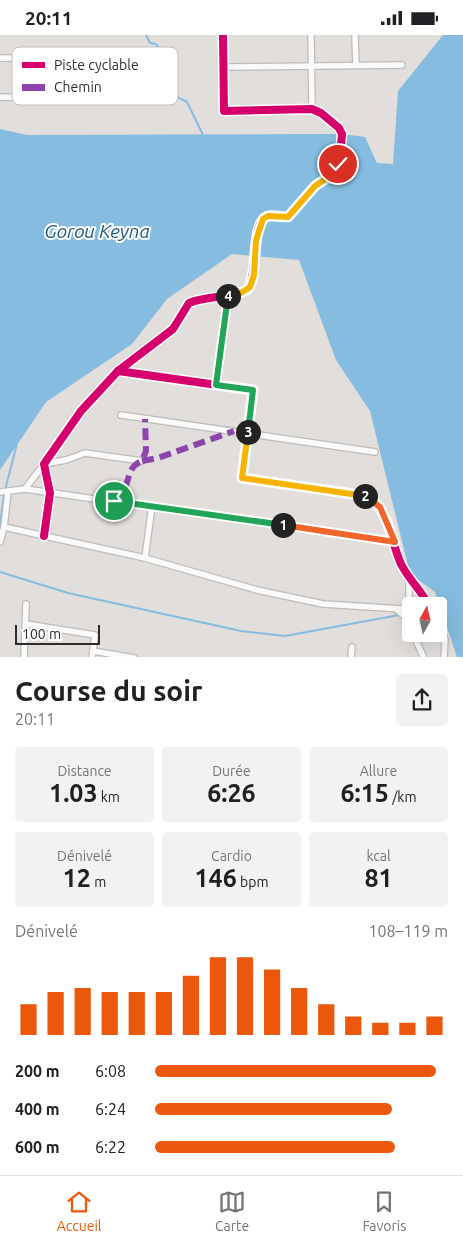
<!DOCTYPE html>
<html lang="fr">
<meta charset="utf-8">
<style>
:root{--surface:#fff;--page:#f2f2f2;--text:#202124;--muted:#757577;--line:#e0e0e0;--accent:#ea580c}
body{margin:0;font-family:Ubuntu,sans-serif;background:var(--page);color:var(--text);height:100vh;display:flex;flex-direction:column;font-size:19px;white-space:nowrap}
*{box-sizing:border-box;margin:0}
p{font-size:16px;color:var(--muted)}
.icon{flex:none;width:28px;height:28px;fill:none;stroke:currentColor;stroke-width:2;stroke-linecap:round;stroke-linejoin:round}
.map{position:relative;height:622px;overflow:hidden}
.panel{display:flex;flex-direction:column;background:var(--surface);flex:1}
.panel>*{flex:none}
.needle{width:32px;rotate:8deg}
.tools{position:absolute;left:402px;top:562px;display:grid;gap:10px}
.tools a{display:grid;place-items:center;width:45px;height:45px;border-radius:5px;background:var(--surface);box-shadow:0 5px 20px #0002;font-size:25px}
.scale{position:absolute;left:15px;bottom:12px;width:85px;box-sizing:border-box;padding-left:5px;border:2px solid #2f2d2b;border-top:0;font-size:14px;line-height:18px;white-space:nowrap;color:#2f2d2b;-webkit-text-stroke:4px #fff;paint-order:stroke}
.pin{position:absolute;display:grid;place-items:center;width:42px;height:42px;color:#fff;margin:-21px;border:2px solid #fff;border-radius:50%;box-shadow:0 1px 5px #0007}
.km{position:absolute;width:25px;height:25px;margin:-12px;border-radius:50%;background:#222;color:#fff;font-size:14px;line-height:25px;text-align:center}
.round{display:grid;place-items:center;flex:none;width:52px;height:52px;border-radius:5px;background:var(--page)}
.headline{display:flex;align-items:center;justify-content:space-between;height:85px;padding:0 15px}
h1{font-size:28px;font-weight:700;line-height:38px}
.figures{display:grid;grid-template-columns:repeat(3,1fr);gap:8px;height:85px;padding:5px 15px}
.figures div{display:grid;align-content:center;border-radius:5px;background:var(--page);text-align:center}
.figures b{font-size:25px;font-weight:700}
.figures small{font-size:14px;font-weight:400}
.figures p{font-size:14px}
.chart{height:140px;padding:10px 15px}
.chart p{display:flex;justify-content:space-between}
.chart svg{width:100%;height:90px;margin-top:5px;stroke:var(--accent);stroke-width:6}
ul{padding:0 15px;list-style:none;font-size:16px}
li{display:grid;grid-template-columns:80px 60px 1fr;align-items:center;height:38px}
li i{height:12px;border-radius:6px;background:var(--accent)}
.status{display:flex;justify-content:space-between;align-items:center;height:35px;padding:0 25px;background:var(--surface);direction:ltr}
.status svg{height:14px;fill:currentColor}
.tabs{display:flex;justify-content:space-around;align-items:center;height:70px;border-top:1px solid var(--line);background:var(--surface);font-size:14px;color:var(--muted)}
.tabs a{display:grid;justify-items:center;gap:2px}
.tabs .current{color:var(--accent)}
.map>svg:first-child{display:block}
.water{fill:#86bcdf}
.lines{fill:none;stroke-linecap:round;stroke-linejoin:round}
.stream{stroke:#86bcdf;stroke-width:2}
.street-casing{stroke:#bebcba;stroke-width:8}
.street{stroke:#fafafa;stroke-width:5.5}
.quiet{stroke:#8e44ad;stroke-width:6;stroke-dasharray:12 6;stroke-linecap:butt}
.cycleway-casing{stroke:#fff;stroke-width:11}
.cycleway{stroke:#d6006c;stroke-width:8}
.split-1-casing{stroke:#fff;stroke-width:10}
.split-2-casing{stroke:#fff;stroke-width:10}
.split-3-casing{stroke:#fff;stroke-width:10}
.split-4-casing{stroke:#fff;stroke-width:10}
.split-5-casing{stroke:#fff;stroke-width:10}
.split-1{stroke:#22a559;stroke-width:6}
.split-2{stroke:#f0652b;stroke-width:6}
.split-3{stroke:#f5b400;stroke-width:6}
.split-4{stroke:#22a559;stroke-width:6}
.split-5{stroke:#f5b400;stroke-width:6}
.labels{text-anchor:middle;stroke-width:4;stroke-linejoin:round;paint-order:stroke}
.water-label{font-size:19px;font-style:italic;fill:#1e587b;stroke:#fff}
.key{fill:#fff;stroke:#c1c0bf;stroke-width:1}
.key-label{font-size:14px;fill:#2f2d2b}
</style>
<div class="status"><b>20:11</b><svg viewBox="0 0 49 12"><path d="M0 12V9h3v3zM5 12V6h3v6zM10 12V3h3v9zM15 12V0h3v12zM26 1h20v11H26zM47 4h2v5h-2z"/></svg></div>
<div class="map">
<svg width="463" height="623" viewBox="0 0 463 623">
<rect width="100%" height="100%" fill="#e1dedb"/>
<!-- water -->
<path class="water" d="M443 0H463V622H457L435 557 410 539 370 376 336 325 299 225 232 219 167 264 132 309 46 367 0 435V94L27 100 342 99 365 102 377 128 393 129 398 56Z"/>
<g class="lines">
<!-- stream -->
<g class="stream">
<path d="M146 0 150 8 156 9 160 15 158 22 151 27 154 41 166 56 187 67 203 100"/>
<path d="M5 455 17 409"/>
<path d="M0 489 4 459"/>
<path d="M0 537 68 558 241 596 285 601 399 580 411 573"/>
<path d="M416 571 437 563"/>
</g>
<defs>
<g id="street">
<path d="M311 0 312 74"/>
<path d="M355 0 356 30"/>
<path d="M0 23 119 24"/>
<path d="M223 32 402 30"/>
<path d="M0 62 122 65"/>
<path d="M118 336 253 355 242 443 368 461C391 479 390 505 401 529 409 545 422 556 429 571"/>
<path d="M216 350 227 261"/>
<path d="M121 380 375 417"/>
<path d="M25 454 395 507"/>
<path d="M0 457 25 454 44 429 66 425 85 418 142 426"/>
<path d="M4 492 145 523 257 555 323 569 402 574 409 565V542"/>
<path d="M44 501 50 458 44 429 81 376 118 336 173 294 189 268C208 260 228 264 247 255 259 242 250 186 268 181 274 180 282 182 288 182L315 151 330 141 340 123 342 99 339 93 321 78 312 74 224 76 223 0"/>
<path d="M0 507 4 492 8 457"/>
<path d="M145 523 152 471"/>
<path d="M397 575 405 582 411 594"/>
<path d="M26 589 95 600 92 623"/>
<path d="M439 589 445 604 444 623"/>
<path d="M413 599 424 623"/>
<path d="M93 616 134 623"/>
<path d="M24 623 26 569"/>
<path d="M351 623 352 612"/>
</g>
</defs>
<!-- street casing -->
<use href="#street" class="street-casing"/>
<!-- street -->
<use href="#street" class="street"/>
<!-- quiet -->
<g class="quiet">
<path d="M142 426 158 423 234 396"/>
<path d="M114 466C118 462 123 458 125 453 130 441 129 431 142 426L146 416 145 384"/>
</g>
<defs>
<g id="cycleway">
<path d="M118 336 253 355 242 443 368 461C391 479 390 505 401 529 409 545 422 556 429 571"/>
<path d="M44 501 50 458 44 429 81 376 118 336 173 294 189 268C208 260 228 264 247 255 259 242 250 186 268 181 274 180 282 182 288 182L315 151 330 141 340 123 342 99 339 93 321 78 312 74 224 76 223 0"/>
</g>
</defs>
<!-- cycleway casing -->
<use href="#cycleway" class="cycleway-casing"/>
<!-- cycleway -->
<use href="#cycleway" class="cycleway"/>
</g>
<g class="lines">
<defs>
<path id="split-1" d="M114 466 283 490"/>
<path id="split-2" d="M283 490 395 507 380 472 365 461"/>
<path id="split-3" d="M248 397 242 443 365 461"/>
<path id="split-4" d="M228 261 216 350 253 355 248 397"/>
<path id="split-5" d="M228 261 241 258 250 252 254 240 256 205 263 184 268 181 288 182 315 151 330 141 338 129"/>
</defs>
<!-- split-1 casing -->
<use href="#split-1" class="split-1-casing"/>
<!-- split-2 casing -->
<use href="#split-2" class="split-2-casing"/>
<!-- split-3 casing -->
<use href="#split-3" class="split-3-casing"/>
<!-- split-4 casing -->
<use href="#split-4" class="split-4-casing"/>
<!-- split-5 casing -->
<use href="#split-5" class="split-5-casing"/>
<!-- split-1 -->
<use href="#split-1" class="split-1"/>
<!-- split-2 -->
<use href="#split-2" class="split-2"/>
<!-- split-3 -->
<use href="#split-3" class="split-3"/>
<!-- split-4 -->
<use href="#split-4" class="split-4"/>
<!-- split-5 -->
<use href="#split-5" class="split-5"/>
</g>
<g class="labels">
<!-- water labels -->
<g class="water-label">
<text x="97" y="203">Gorou Keyna</text>
</g>
</g>
<!-- legend -->
<rect x="12" y="12" width="166" height="58" rx="8" class="key"/>
<rect x="22" y="27" width="23" height="6" fill="#d6006c"/>
<rect x="22" y="49" width="23" height="7" fill="#8e44ad"/>
<g class="key-label">
<text x="54" y="35">Piste cyclable</text>
<text x="54" y="57">Chemin</text>
</g>
</svg>
<div class="tools">
<a><svg class="needle" viewBox="-14 -14 28 28"><path d="M0-13l5 13h-10z" fill="#e53935"/><path d="M0 13l5-13h-10z" fill="#757577"/></svg></a>
</div>
<div class="scale">100 m</div>
<div class="pin" style="left:114px;top:466px;background:#1e9e55"><svg class="icon" aria-label="arrive" viewBox="0 0 24 24"><path d="M6 21V4h12l-3 4 3 4H6"/></svg></div>
<div class="pin" style="left:338px;top:129px;background:#d93025"><svg class="icon" aria-label="check" viewBox="0 0 24 24"><path d="M5 12l5 5 9-10"/></svg></div>
<b class="km" style="left:283px;top:490px">1</b>
<b class="km" style="left:365px;top:461px">2</b>
<b class="km" style="left:248px;top:397px">3</b>
<b class="km" style="left:228px;top:261px">4</b>
</div>
<section class="panel">
<div class="headline"><div><h1>Course du soir</h1><p>20:11</p></div><a class="round"><svg class="icon" aria-label="share" viewBox="0 0 24 24"><path d="M12 15V3M7 8l5-5 5 5M5 13v7h14v-7"/></svg></a></div>
<div class="figures">
<div><p>Distance</p><b>1.03<small> km</small></b></div>
<div><p>Durée</p><b>6:26</b></div>
<div><p>Allure</p><b>6:15<small> /km</small></b></div>
</div>
<div class="figures">
<div><p>Dénivelé</p><b>12<small> m</small></b></div>
<div><p>Cardio</p><b>146<small> bpm</small></b></div>
<div><p>kcal</p><b>81</b></div>
</div>
<div class="chart"><p><span>Dénivelé</span>108–119 m</p>
<svg viewBox="0 0 160 44" preserveAspectRatio="none"><path d="M5 44V29M15 44V23M25 44V21M35 44V23M45 44V23M55 44V23M65 44V15M75 44V6M85 44V6M95 44V12M105 44V21M115 44V29M125 44V35M135 44V38M145 44V38M155 44V35"/></svg>
</div>
<ul>
<li><b>200 m</b>6:08<i style="width:96%"></i></li>
<li><b>400 m</b>6:24<i style="width:81%"></i></li>
<li><b>600 m</b>6:22<i style="width:82%"></i></li>
</ul>
</section>
<nav class="tabs">
<a class="current"><svg class="icon" aria-label="home" viewBox="0 0 24 24"><path d="M3 11l9-7 9 7M6 9v11h12V9"/></svg>Accueil</a>
<a><svg class="icon" aria-label="map" viewBox="0 0 24 24"><path d="M3 6l6-2 6 2 6-2v14l-6 2-6-2-6 2zM9 4v14M15 6v14"/></svg>Carte</a>
<a><svg class="icon" aria-label="saved" viewBox="0 0 24 24"><path d="M7 4h10v16l-5-4-5 4z"/></svg>Favoris</a>
</nav>
